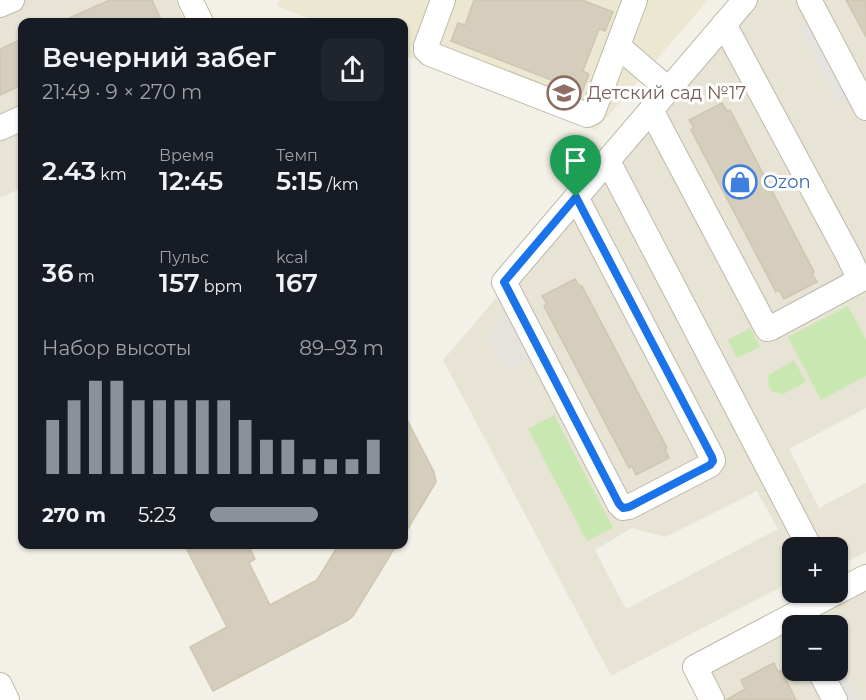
<!DOCTYPE html>
<html lang="ru">
<meta charset="utf-8">
<style>
:root{--surface:#171b24;--page:#20242c;--text:#f1f3f6;--muted:#9ea1a6;--accent:#8c9099}
body{margin:0;font-family:Montserrat,sans-serif;background:var(--page);color:var(--text);height:100vh;display:flex;flex-direction:column;font-size:22px;white-space:nowrap}
*{box-sizing:border-box;margin:0}
p{font-size:20px;color:var(--muted)}
.icon{flex:none;width:33px;height:33px;fill:none;stroke:currentColor;stroke-width:2;stroke-linecap:round;stroke-linejoin:round}
.map{position:relative;flex:1;overflow:hidden}
.details{position:absolute;left:18px;top:18px;width:390px;height:531px;display:flex;flex-direction:column;background:var(--surface);border-radius:12px;box-shadow:0 2px 4px #0004}
.details>*{flex:none}
.fabs{position:absolute;left:782px;top:537px;display:grid;gap:12px}
.fabs a{display:grid;place-items:center;width:66px;height:66px;border-radius:12px;background:var(--surface);box-shadow:0 2px 4px #0004;font-size:30px}
.pin{position:absolute;display:grid;place-items:center;width:51px;height:51px;color:#fff;margin:-62px -26px;border-radius:50% 50% 50% 0;rotate:-45deg;box-shadow:0 0 6px #0007}
.pin .icon{rotate:45deg}
.round{display:grid;place-items:center;flex:none;width:63px;height:63px;border-radius:12px;background:var(--page)}
.headline{display:flex;align-items:center;justify-content:space-between;height:102px;padding:0 24px}
h1{font-size:27px;font-weight:600;line-height:45px}
.figures{display:grid;grid-template-columns:repeat(3,1fr);gap:9px;height:102px;padding:6px 24px}
.figures div{display:grid;align-content:center}
.figures b{font-size:26px;font-weight:600}
.figures small{font-size:16px;font-weight:400}
.figures p{font-size:16px}
.chart{height:168px;padding:12px 24px}
.chart p{display:flex;justify-content:space-between}
.chart svg{width:100%;height:108px;margin-top:6px;stroke:var(--accent);stroke-width:6}
ul{padding:0 24px;list-style:none;font-size:20px}
li{display:grid;grid-template-columns:96px 72px 1fr;align-items:center;height:45px}
li i{height:15px;border-radius:8px;background:var(--accent)}
.map>svg:first-child{display:block}
.residential{fill:#e7e3d5;fill-rule:evenodd}
.industrial{fill:#e6e2dc}
.education{fill:#ece7d1}
.green{fill:#c9e7b0}
.parking{fill:#e4e3df}
.building{fill:#d5cebc;stroke:#cfc6b0;stroke-width:1.5}
.lines{fill:none;stroke-linecap:round;stroke-linejoin:round}
.minor-casing{stroke:#bfb9a9;stroke-width:26}
.minor{stroke:#fff;stroke-width:24}
.route-casing{stroke:#fff;stroke-width:12}
.route{stroke:#1a73e8;stroke-width:8}
.labels{text-anchor:middle;stroke-width:6;stroke-linejoin:round;paint-order:stroke}
.education-label{font-size:18px;fill:#785e54;stroke:#fff;text-anchor:start}
.shop-label{font-size:18px;fill:#366cbe;stroke:#fff;text-anchor:start}
</style>
<div class="map">
<svg width="866" height="700" viewBox="0 0 866 700">
<rect width="100%" height="100%" fill="#f3f1e7"/>
<!-- residential -->
<g class="residential">
<path d="M0 0H175L185 22H22V188L0 198Z"/>
<path d="M752 0H866V408L789 449 819 508 866 483V552L837 567V548H792V581L611 676 443 360ZM757 491 778 529 626 609 595 550 632 528 665 537Z"/>
<path d="M866 588V700H700L690 681 792 627V670H837V626L795 625Z"/>
</g>
<!-- industrial -->
<path class="industrial" d="M512 306 538 355 505 373 487 336Z"/>
<!-- education -->
<path class="education" d="M279 0H708L596 130 404 55V22H319L277 6Z"/>
<!-- green -->
<g class="green">
<path d="M848 306 866 340V376L821 400 788 337Z"/>
<path d="M750 328 760 347 737 358 728 340Z"/>
<path d="M794 360 806 382 783 394 771 391 768 383 769 375Z"/>
<path d="M554 415 613 528 587 541 528 429Z"/>
</g>
<!-- parking -->
<g class="parking">
<path d="M811 22 851 96 839 102 800 28Z"/>
<path d="M837 658 859 700H845L829 671 837 670Z"/>
</g>
<!-- building -->
<g class="building">
<path d="M110 0H152L162 22H60Z"/>
<path d="M474 0H582L613 12 605 31 599 29 583 71 589 74 582 92 451 41 458 23 465 25Z"/>
<path d="M846 0H866V37Z"/>
<path d="M22 39V85L0 95V49Z"/>
<path d="M722 103 727 111 730 110 814 272 812 273 817 282 784 299 779 290 776 292 691 130 694 128 689 120Z"/>
<path d="M575 279 580 287 582 286 667 448 665 449 669 458 636 475 632 466 629 468 544 306 547 304 542 296Z"/>
<path d="M404 414 434 472 436 482 404 535Z"/>
<path d="M184 544H248L255 559 249 563 270 605 317 580 339 544H397L353 616 348 620 213 691 190 647 227 627Z"/>
<path d="M774 663 778 672 781 670 796 700H726L745 689 741 680Z"/>
</g>
<g class="lines">
<defs>
<g id="minor">
<path d="M190 0 201 22"/>
<path d="M443 0 426 46V50L430 54 587 115 593 112 635 0"/>
<path d="M809 0 866 108"/>
<path d="M0 5 12 0"/>
<path d="M618 46 668 89"/>
<path d="M651 110 767 329 771 328 860 280 848 255 724 24"/>
<path d="M0 128 22 118"/>
<path d="M608 161 810 548"/>
<path d="M576 197 712 457 713 461 710 465 629 507 623 508 619 504 504 282C584 188 664 94 745 0"/>
<path d="M837 592 866 577"/>
<path d="M819 670 835 700"/>
<path d="M0 685 7 700"/>
<path d="M712 700 695 667 837 592"/>
</g>
</defs>
<!-- minor casing -->
<use href="#minor" class="minor-casing"/>
<!-- minor -->
<use href="#minor" class="minor"/>
</g>
<g class="lines">
<defs>
<path id="route" d="M576 197 712 457 713 461 710 465 629 507 623 508 619 504 504 282Z"/>
</defs>
<!-- route casing -->
<use href="#route" class="route-casing"/>
<!-- route -->
<use href="#route" class="route"/>
</g>
<!-- icons -->
<defs>
<symbol id="school-ring" viewBox="-11 -11 22 22"><circle r="9.5" fill="#fff" stroke="#8d6e63" stroke-width="1.5"/><path d="M0-5L7-2L0 1L-7-2ZM-4 1L0 2.5L4 1V4Q0 6-4 4Z" fill="#8d6e63"/></symbol>
<symbol id="shop-ring" viewBox="-11 -11 22 22"><circle r="9.5" fill="#fff" stroke="#3f7fe0" stroke-width="1.5"/><path d="M-5-2.5h2.3a2.7 3.5 0 0 1 5.4 0H5L5.5 6h-11ZM-1.5-2.5h3a1.5 2.3 0 0 0-3 0Z" fill="#3f7fe0"/></symbol>
</defs>
<g fill-rule="evenodd">
<use href="#school-ring" x="545" y="74" width="38" height="38"/>
<use href="#shop-ring" x="721" y="163" width="38" height="38"/>
</g>
<g class="labels">
<!-- education labels -->
<g class="education-label">
<text x="587" y="99">Детский сад №17</text>
</g>
<!-- shop labels -->
<g class="shop-label">
<text x="763" y="188">Ozon</text>
</g>
</g>
</svg>
<div class="fabs">
<a>+</a>
<a>−</a>
</div>
<div class="pin" style="left:576px;top:197px;background:#1e9e55"><svg class="icon" aria-label="arrive" viewBox="0 0 24 24"><path d="M6 21V4h12l-3 4 3 4H6"/></svg></div>
<section class="details">
<div class="headline"><div><h1>Вечерний забег</h1><p>21:49 · 9 × 270 m</p></div><a class="round"><svg class="icon" aria-label="share" viewBox="0 0 24 24"><path d="M12 15V3M7 8l5-5 5 5M5 13v7h14v-7"/></svg></a></div>
<div class="figures">
<div><b>2.43<small> km</small></b></div>
<div><p>Время</p><b>12:45</b></div>
<div><p>Темп</p><b>5:15<small> /km</small></b></div>
</div>
<div class="figures">
<div><b>36<small> m</small></b></div>
<div><p>Пульс</p><b>157<small> bpm</small></b></div>
<div><p>kcal</p><b>167</b></div>
</div>
<div class="chart"><p><span>Набор высоты</span>89–93 m</p>
<svg viewBox="0 0 160 44" preserveAspectRatio="none"><path d="M5 44V22M15 44V14M25 44V6M35 44V6M45 44V14M55 44V14M65 44V14M75 44V14M85 44V14M95 44V22M105 44V30M115 44V30M125 44V38M135 44V38M145 44V38M155 44V30"/></svg>
</div>
<ul>
<li><b>270 m</b>5:23<i style="width:62%"></i></li>
</ul>
</section>
</div>
